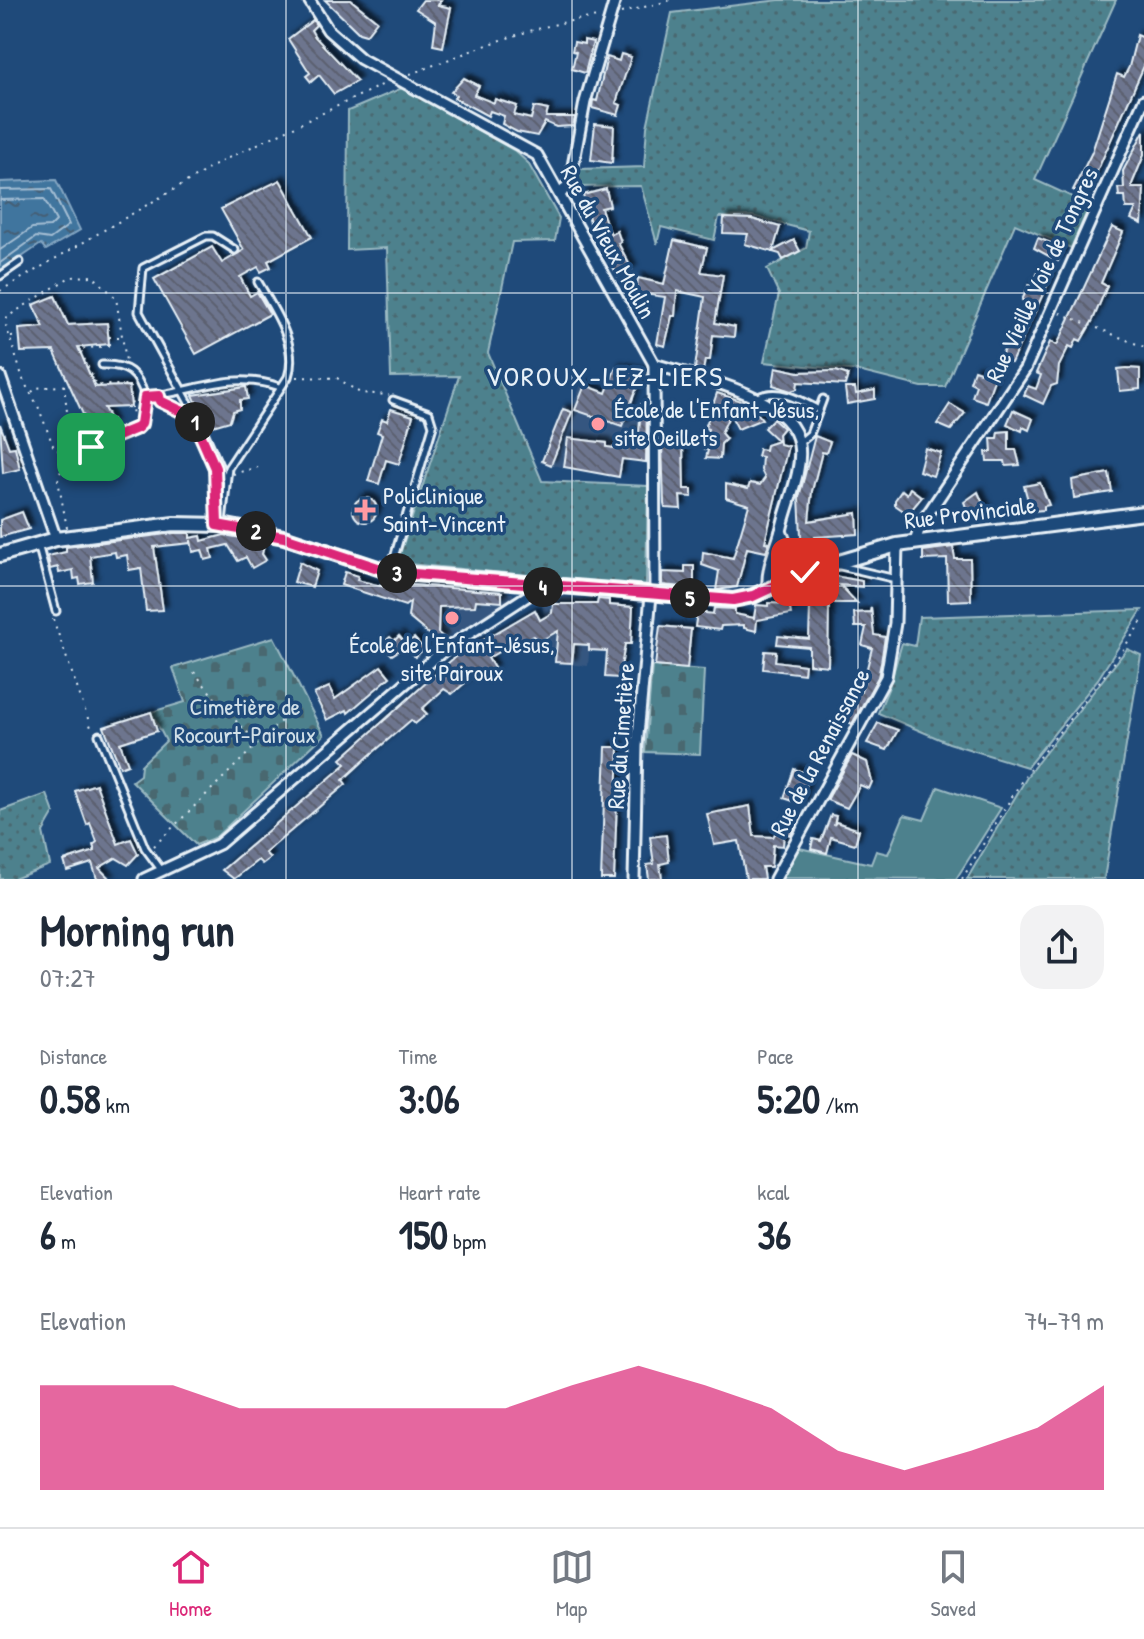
<!DOCTYPE html>
<meta charset="utf-8">
<style>
:root{--surface:#fff;--page:#f2f2f3;--text:#1f2937;--muted:#747a83;--line:#e0e1e3;--accent:#db2777}
body{margin:0;font-family:"Patrick Hand",sans-serif;background:var(--page);color:var(--text);height:100vh;display:flex;flex-direction:column;font-size:30px;white-space:nowrap}
*{box-sizing:border-box;margin:0}
p{font-size:26px;color:var(--muted)}
.icon{flex:none;width:44px;height:44px;fill:none;stroke:currentColor;stroke-width:2;stroke-linecap:round;stroke-linejoin:round}
.map{position:relative;height:879px;overflow:hidden}
.details{display:flex;flex-direction:column;background:var(--surface);flex:1}
.details>*{flex:none}
.pin{position:absolute;display:grid;place-items:center;width:68px;height:68px;color:#fff;margin:-34px;border-radius:16px;box-shadow:0 4px 12px #0006}
.km{position:absolute;width:40px;height:40px;margin:-20px;border-radius:50%;background:#222;color:#fff;font-size:22px;line-height:40px;text-align:center}
.round{display:grid;place-items:center;flex:none;width:84px;height:84px;border-radius:24px;background:var(--page)}
.overview{display:flex;align-items:center;justify-content:space-between;height:136px;padding:0 40px}
h1{font-size:44px;font-weight:700;line-height:60px}
.metrics{display:grid;grid-template-columns:repeat(3,1fr);gap:12px;height:136px;padding:8px 40px}
.metrics div{display:grid;align-content:center}
.metrics b{font-size:40px;font-weight:700}
.metrics small{font-size:22px;font-weight:400}
.metrics p{font-size:22px}
.chart{height:224px;padding:16px 40px}
.chart p{display:flex;justify-content:space-between}
.chart svg{width:100%;height:144px;margin-top:8px;fill:var(--accent);opacity:.7}
.dock{display:flex;justify-content:space-around;align-items:center;height:112px;border-top:2px solid var(--line);background:var(--surface);font-size:22px;color:var(--muted)}
.dock a{display:grid;justify-items:center;gap:4px}
.dock .selected{color:var(--accent)}
.map>svg:first-child{display:block}
.built{fill:#365780}
.grass{fill:url(#grass-dots);stroke:#9ab9c2;stroke-width:2}
.cemetery{fill:url(#cemetery-stones);stroke:#9ab9c2;stroke-width:2}
.garden{fill:#4d818d;stroke:#9ab9c2;stroke-width:2}
.water{fill:url(#water-ripples);stroke:#84a6c2;stroke-width:2}
.lines{fill:none;stroke-linecap:round;stroke-linejoin:round}
.shore{stroke:#a5bfd4;stroke-width:2}
.building{fill:url(#building-back-hatch);stroke:#e8f1f8;stroke-width:2;filter:url(#shadow)}
.lane-casing{stroke:#e8f1f8;stroke-width:11}
.street-casing{stroke:#e8f1f8;stroke-width:15}
.secondary-casing{stroke:#e8f1f8;stroke-width:18}
.path{stroke:#e8f1f8;stroke-width:2;stroke-dasharray:2 6;stroke-linecap:butt}
.lane{stroke:#1f4a7a;stroke-width:5}
.street{stroke:#1f4a7a;stroke-width:9}
.secondary{stroke:#1f4a7a;stroke-width:12}
.route-casing{stroke:#fff;stroke-width:16}
.route{stroke:#db2777;stroke-width:10}
.grid{fill:none;stroke:#e8f1f8;stroke-width:2;stroke-opacity:0.55}
.poi-dot{fill:#ff9aa2;stroke:#1f4a7a;stroke-width:3}
.labels{text-anchor:middle;stroke-width:7;stroke-linejoin:round;paint-order:stroke}
.street-label{font-size:24px;fill:#e8f1f8;stroke:#1f4a7a}
.poi-label{font-size:24px;fill:#e8f1f8;stroke:#1f4a7a;text-anchor:start}
.park-label{font-size:24px;fill:#d1e0e8;stroke:#1f4a7a}
.quarter-label{font-size:28px;letter-spacing:2px;fill:#e8f1f8;stroke:#1f4a7a}
</style>
<div class="map">
<svg width="1144" height="879" viewBox="0 0 1144 879">
<defs>
<pattern id="grass-dots" width="8" height="8" patternUnits="userSpaceOnUse" patternTransform="scale(2)"><rect width="8" height="8" fill="#4d818d"/><path d="M2 2h.1M6 6h.1" fill="none" stroke="#4a676f" stroke-width="1.8" stroke-linecap="round"/></pattern>
<pattern id="cemetery-stones" width="16" height="16" patternUnits="userSpaceOnUse" patternTransform="scale(2)"><rect width="16" height="16" fill="#4d818d"/><path d="M2 7V4a2 2 0 0 1 4 0v3zM10 15v-3a2 2 0 0 1 4 0v3z" fill="#4a676f"/></pattern>
<pattern id="water-ripples" width="26" height="14" patternUnits="userSpaceOnUse" patternTransform="scale(2)"><rect width="26" height="14" fill="#41749e"/><path d="M2 4q2-2 4 0t4 0M15 11q2-2 4 0t4 0" fill="none" stroke="#445e74"/></pattern>
<pattern id="building-back-hatch" width="6" height="6" patternUnits="userSpaceOnUse" patternTransform="scale(2)"><rect width="6" height="6" fill="#6d758e"/><path d="M-1 5l2 2M0 0l6 6M5-1l2 2" fill="none" stroke="#5b616f"/></pattern>
<filter id="shadow"><feDropShadow dx="4.5" dy="-4.5" stdDeviation="2" flood-color="#0009"/></filter>
</defs>
<rect width="100%" height="100%" fill="#1f4a7a"/>
<filter id="ink" filterUnits="userSpaceOnUse"><feTurbulence type="fractalNoise" baseFrequency=".0125" numOctaves="2"/><feDisplacementMap in="SourceGraphic" scale="16" xChannelSelector="R" yChannelSelector="G"/><feConvolveMatrix kernelMatrix="1 2 1 2 8 2 1 2 1" color-interpolation-filters="sRGB"/></filter>
<g filter="url(#ink)">
<!-- built -->
<g class="built">
<path d="M582 382 603 391 598 404H614L640 415 638 451 600 446 597 473 540 463 563 405 572 408Z"/>
<path d="M427 587 513 593V598L438 643 424 631Z"/>
<path d="M554 596 593 599 588 666 554 663 541 601Z"/>
</g>
<!-- grass -->
<g class="grass">
<path d="M779 0H1116L1035 180 1090 205 1071 248 1015 224 945 387H922L858 371 764 362 779 294 767 269 806 248 809 231 752 216 719 217 714 240 661 227 657 244 641 186 576 187 579 169 644 167 647 127 672 13Z"/>
<path d="M402 88 515 151 528 163 559 218 555 241 512 242 488 353 542 481 648 486 646 586 397 563 459 376 391 377 387 248 347 250 348 111Z"/>
<path d="M1142 610 1098 679 1027 767 949 743 878 713 889 687 902 643 915 646 919 617Z"/>
<path d="M1127 649 1141 655 1104 879H967L1030 772Z"/>
<path d="M47 794 54 813 43 832 50 865 14 879H0V811Z"/>
</g>
<!-- cemetery -->
<g class="cemetery">
<path d="M274 637 324 735 216 837 196 845 132 781 140 775 141 765 166 741 151 712 185 702 173 668Z"/>
<path d="M652 666 704 670 700 754 645 752Z"/>
</g>
<!-- garden -->
<path class="garden" d="M938 787 1001 808 956 879 783 878 799 848 871 864 876 851 888 854 904 815 924 820Z"/>
<!-- water -->
<path class="water" d="M56 180 80 230 46 250 41 244 0 272V182Z"/>
<g class="lines">
<!-- shore -->
<g class="shore">
<path d="M0 190 51 189 69 225 50 239 36 237 0 263"/>
<path d="M0 200 44 199 56 221 50 227 32 228 0 250"/>
</g>
</g>
<!-- building -->
<g class="building">
<path d="M325 0H351L377 21 366 35 359 33Z"/>
<path d="M423 0H441L438 5 451 8 443 47 433 45 436 22 416 9Z"/>
<path d="M313 20 316 25 311 30 315 37 357 81 334 94 319 75 311 82 306 76 310 73 288 39Z"/>
<path d="M1137 35 1144 38V66L1086 196 1073 190 1092 152 1117 74 1124 77 1129 67Z"/>
<path d="M584 40 593 42 585 73 572 69 576 52 572 51 574 42 584 44Z"/>
<path d="M621 54 631 57 616 103 621 105 618 115 592 108 593 100 597 101 607 57 619 61Z"/>
<path d="M464 78 479 86 474 95 494 103 495 99 517 106 514 115 531 119 534 107 548 110 546 117H575L573 126 556 127 545 122 537 136 517 132 502 124 504 116 490 111 488 116 454 98 456 95 451 92Z"/>
<path d="M595 124 614 126 612 163 591 160Z"/>
<path d="M1144 131V155L1132 184V188H1144L1142 224 1131 219 1136 208H1126L1125 196H1119L1118 188H1124L1123 171Z"/>
<path d="M280 180 312 237 268 261 271 267 261 272 258 267 240 277 250 296 257 292 270 314 196 354 154 279 212 247 222 263 244 250 221 209Z"/>
<path d="M606 189 610 206 601 208 607 226 611 234 617 231 621 242 618 243 632 269 618 276 592 230 583 195Z"/>
<path d="M724 218 752 219 780 227 773 251 794 240 800 251 783 260 780 254 745 244 748 234 723 233Z"/>
<path d="M1112 227 1123 232 1101 283 1107 286 1093 320 1081 341 1077 339 1073 348 1069 346 1059 366 1057 384 1051 386 1043 404 1024 395 1028 386 1036 389 1041 375 1036 373 1050 342 1057 345 1062 335Z"/>
<path d="M1038 238 1064 248 1058 261 1034 248Z"/>
<path d="M674 240 707 248 701 272 723 275 715 323 735 327 734 337 713 335 710 360H705L703 371 695 368 705 297 677 291 675 316H672L665 346 657 344 665 297 636 293 638 278 664 284Z"/>
<path d="M1038 272 1051 277 1011 363 1000 358 1025 302 1022 300 1029 285 1032 286Z"/>
<path d="M55 296 68 325 107 323 109 344 78 347 95 387 129 386 131 407 104 408 112 423 91 432 54 351 21 352 19 329 44 327 33 305Z"/>
<path d="M616 367 643 372 622 426 575 410 585 385 606 393Z"/>
<path d="M776 367 799 372 836 371 848 375 845 385 798 382 797 389 791 391 773 385Z"/>
<path d="M1127 368 1140 369V389L1120 391 1118 369Z"/>
<path d="M974 370 995 377 986 402 972 397 976 385 970 382Z"/>
<path d="M246 387 248 399 240 400V409L233 411 230 421 213 426 206 423 193 395Z"/>
<path d="M845 388H855L856 394 875 390V399L847 404Z"/>
<path d="M717 393 750 404 762 419 738 429 730 414 721 433 726 439 721 444 720 459 706 458 708 450 704 449 708 429 705 428Z"/>
<path d="M647 403 646 462 622 459 619 477 564 467 568 438 607 443V447L627 450 629 431 639 434 641 404Z"/>
<path d="M950 404 965 413 951 430 937 424Z"/>
<path d="M391 409 413 416 399 464 386 460 379 484 368 481 382 434 377 432 382 419 387 421Z"/>
<path d="M563 409 572 412 551 465 542 461Z"/>
<path d="M1013 410 1033 419 1029 430 1023 427 1022 431 1007 424Z"/>
<path d="M773 419 783 428 778 434 779 444 788 446 765 542 769 543 766 552 747 548 737 587 716 590 719 571 702 565 703 552 733 558 749 505 726 498V484L748 489 750 483 760 485 765 478 761 470 762 457 757 456 759 449 765 450 766 445 778 441 764 428Z"/>
<path d="M0 424 9 448 15 447 20 469 3 473Z"/>
<path d="M1009 431V450H1016L1020 465 1006 466 1005 461H987L986 452H992L991 438H997L998 432Z"/>
<path d="M815 436 830 442 826 453 822 452 812 491 809 521 857 513 858 534 815 537 816 553 802 554 799 497Z"/>
<path d="M662 444H683L684 489H692V497L680 496 681 509 665 508 664 504Z"/>
<path d="M925 448 941 453 933 476 919 471Z"/>
<path d="M1109 473 1112 492 1074 498 1072 480Z"/>
<path d="M1040 483 1049 505 1044 506V510L1031 511 1024 486Z"/>
<path d="M910 488 922 497 908 514 895 505V500L902 490 907 494Z"/>
<path d="M978 492 987 513 971 519 964 502Z"/>
<circle cx="365" cy="510" r="12"/>
<path d="M22 512 29 529 0 537V520Z"/>
<path d="M174 533H190V538L201 536 202 541 224 535 265 542 262 554 266 560 252 568 246 557 238 561 228 545 211 549 213 558 205 560 202 550 193 552 191 540V543L154 547 163 610 146 611 141 568 129 570 127 555 116 557 115 552 90 556 93 582 80 584 79 578 74 579 73 570 59 573 58 567 50 569 48 556 66 552V547Z"/>
<path d="M953 547 955 559H970L971 600 948 601 947 559 923 560V551Z"/>
<path d="M300 562 317 571 312 587 294 582Z"/>
<path d="M685 566H694V588L662 585V572L685 573Z"/>
<path d="M345 572 358 576 357 580 397 590 398 584 502 592V602L476 600 475 606 439 607 438 633 444 638 438 642 408 617 410 602 405 606 341 585Z"/>
<path d="M829 575 862 581V587L840 585 857 603H835L832 589 822 591 820 579Z"/>
<path d="M598 599 609 600V605L633 607 631 644H625L619 678 605 677 607 651 589 650V645L574 644 572 663 555 662 558 631 540 641 533 636 512 648 511 645 488 658 494 668 480 676 478 672 452 694 444 689 422 709 427 714 415 724 411 720 369 756 343 780 346 784 265 853 270 858 262 864 258 860 234 879 222 870 346 764 341 759 456 656 535 610 540 620 552 613 553 604H597Z"/>
<path d="M768 603 789 604 791 614 757 620 756 631 744 628V625L721 626 720 630 695 627 697 612 713 614 714 608 735 609V614L754 618 756 605 768 606Z"/>
<path d="M810 606 829 607 828 666 809 664V647L777 644 778 636 809 639Z"/>
<path d="M871 607 874 635 885 637 881 663 878 677 852 724 842 719 855 694 861 692 872 648 862 645 866 627H855L854 613 870 612Z"/>
<path d="M660 626 691 629 687 669 655 666Z"/>
<path d="M399 636 406 644 414 638 424 649 415 657 406 646 392 655 382 644 390 637 394 641Z"/>
<path d="M765 651 776 652 775 661 805 665 804 674 763 669Z"/>
<path d="M381 666 390 677 348 713 347 710 327 720 314 694 329 687 335 699Z"/>
<path d="M151 712 157 731 120 743 128 764 120 767 104 727Z"/>
<path d="M878 723 898 730 887 750 867 743Z"/>
<path d="M606 747H619L614 879H601Z"/>
<path d="M852 755 867 762 872 782 869 789 860 785 847 808 827 800Z"/>
<path d="M794 769 809 774 802 804 784 798Z"/>
<path d="M96 784 118 844 131 839 138 854 128 865 116 858 99 868 110 879H97L92 863 67 871 64 861 95 851 93 845 97 842 90 823 87 825 75 791Z"/>
<path d="M750 806 754 836 773 837 786 816 798 822 790 835 784 832 783 846 773 845 771 867H762L764 879H746L739 841 714 845 707 814Z"/>
<path d="M831 815 836 816 834 825 836 822 859 830 855 844 831 837 827 853 811 849 813 839 821 841Z"/>
<path d="M666 835 669 862 660 864 662 879H649L647 865 654 864 650 837Z"/>
</g>
<g class="lines">
<defs>
<g id="lane">
<path d="M0 276 20 262"/>
<path d="M102 365C127 364 138 373 145 397"/>
<path d="M758 397C779 387 800 400 819 410"/>
<path d="M102 442 141 424 145 397C195 393 229 370 280 387"/>
<path d="M799 443 810 434 823 399"/>
<path d="M225 479 200 423 139 312 143 268 206 236H213L235 250"/>
<path d="M222 522 228 468 288 377C299 345 274 310 258 282"/>
<path d="M38 544 56 611"/>
<path d="M840 566 896 579"/>
<path d="M390 571 433 426 429 413 393 400"/>
<path d="M99 735 145 848 162 871"/>
</g>
<g id="street">
<path d="M309 0 328 30 361 59 537 155 654 364C694 377 793 395 799 445 803 469 789 499 783 523 778 546 766 565 768 589"/>
<path d="M560 195 570 182 585 102 615 0"/>
<path d="M654 364 655 595"/>
<path d="M0 376 56 539"/>
<path d="M781 531 788 549 805 572"/>
<path d="M915 542 921 524 1025 369 1144 100"/>
<path d="M144 879 219 844 444 650 541 587"/>
<path d="M634 879 637 746 651 595"/>
<path d="M775 879 886 677 895 623 897 545"/>
</g>
<path id="secondary" d="M0 555 56 539 174 524 222 525 284 537 390 572 733 600 753 596 805 572 897 545 1144 513"/>
</defs>
<!-- lane casing -->
<use href="#lane" class="lane-casing"/>
<!-- street casing -->
<use href="#street" class="street-casing"/>
<!-- secondary casing -->
<use href="#secondary" class="secondary-casing"/>
<!-- path -->
<g class="path">
<path d="M621 13 672 0"/>
<path d="M410 74C470 52 535 23 599 17"/>
<path d="M0 291 224 160 386 83"/>
<path d="M1060 313 1144 347"/>
<path d="M11 337 20 336"/>
<path d="M109 337 108 346 80 349 96 385H130L133 418"/>
<path d="M109 337H123"/>
<path d="M297 377 337 378 360 393 389 395"/>
<path d="M64 385 68 420 88 434 90 446"/>
<path d="M32 392 36 388 70 385"/>
<path d="M162 402 185 412"/>
<path d="M89 434 115 423 106 411"/>
<path d="M66 455 54 448 38 406 24 382 6 326 7 317 70 277 93 276 116 298 126 361"/>
<path d="M233 474 258 467"/>
<path d="M67 528 58 480 66 455 94 446"/>
<path d="M53 619 92 730"/>
<path d="M194 672 222 707 257 742"/>
<path d="M154 846 293 709"/>
<path d="M962 879 1027 772 1111 667 1144 618"/>
</g>
<!-- lane -->
<use href="#lane" class="lane"/>
<!-- street -->
<use href="#street" class="street"/>
<!-- secondary -->
<use href="#secondary" class="secondary"/>
</g>
</g>
<g class="lines" filter="url(#ink)">
<defs>
<path id="route" d="M91 447 137 428 141 424 145 397 159 396 160 401 183 412 190 411 215 468 217 525 284 537 390 572 733 600 753 596 805 572"/>
</defs>
<!-- route casing -->
<use href="#route" class="route-casing"/>
<!-- route -->
<use href="#route" class="route"/>
</g>
<!-- grid -->
<path class="grid" d="M286 0V879M572 0V879M858 0V879M0 293H1144M0 586H1144"/>
<!-- markers -->
<g class="poi-dot">
<circle cx="598" cy="424" r="8"/>
<path d="M361 498h8v8h8v8h-8v8h-8v-8h-8v-8h8z"/>
<circle cx="452" cy="618" r="8"/>
</g>
<g class="labels">
<!-- street labels -->
<g class="street-label">
<text transform="translate(608 242) rotate(61)" y="8">Rue du Vieux Moulin</text>
<text transform="translate(1042 275) rotate(-65)" y="8">Rue Vieille Voie de Tongres</text>
<text transform="translate(970 513) rotate(-7)" y="8">Rue Provinciale</text>
<text transform="translate(621 736) rotate(-86)" y="8">Rue du Cimetière</text>
<text transform="translate(820 752) rotate(-62)" y="8">Rue de la Renaissance</text>
</g>
<!-- poi labels -->
<g class="poi-label">
<text x="614" y="418">École de l'Enfant-Jésus,<tspan x="614" dy="28">site Oeillets</tspan></text>
<text x="383" y="504">Policlinique<tspan x="383" dy="28">Saint-Vincent</tspan></text>
<text x="452" y="653" text-anchor="middle">École de l'Enfant-Jésus,<tspan x="452" dy="28">site Pairoux</tspan></text>
</g>
<!-- park labels -->
<g class="park-label">
<text x="245" y="715">Cimetière de<tspan x="245" dy="28">Rocourt-Pairoux</tspan></text>
</g>
<!-- quarter labels -->
<g class="quarter-label">
<text x="605" y="386">VOROUX-LEZ-LIERS</text>
</g>
</g>
</svg>
<div class="pin" style="left:91px;top:447px;background:#1e9e55"><svg class="icon" aria-label="arrive" viewBox="0 0 24 24"><path d="M6 21V4h12l-3 4 3 4H6"/></svg></div>
<div class="pin" style="left:805px;top:572px;background:#d93025"><svg class="icon" aria-label="check" viewBox="0 0 24 24"><path d="M5 12l5 5 9-10"/></svg></div>
<b class="km" style="left:195px;top:422px">1</b>
<b class="km" style="left:256px;top:531px">2</b>
<b class="km" style="left:397px;top:573px">3</b>
<b class="km" style="left:543px;top:587px">4</b>
<b class="km" style="left:690px;top:598px">5</b>
</div>
<section class="details">
<div class="overview"><div><h1>Morning run</h1><p>07:27</p></div><a class="round"><svg class="icon" aria-label="share" viewBox="0 0 24 24"><path d="M12 15V3M7 8l5-5 5 5M5 13v7h14v-7"/></svg></a></div>
<div class="metrics">
<div><p>Distance</p><b>0.58<small> km</small></b></div>
<div><p>Time</p><b>3:06</b></div>
<div><p>Pace</p><b>5:20<small> /km</small></b></div>
</div>
<div class="metrics">
<div><p>Elevation</p><b>6<small> m</small></b></div>
<div><p>Heart rate</p><b>150<small> bpm</small></b></div>
<div><p>kcal</p><b>36</b></div>
</div>
<div class="chart"><p><span>Elevation</span>74–79 m</p>
<svg viewBox="0 0 160 44" preserveAspectRatio="none"><path d="M0 44V12L10 12L20 12L30 19L40 19L50 19L60 19L70 19L80 12L90 6L100 12L110 19L120 32L130 38L140 32L150 25L160 12V44z"/></svg>
</div>
</section>
<nav class="dock">
<a class="selected"><svg class="icon" aria-label="home" viewBox="0 0 24 24"><path d="M3 11l9-7 9 7M6 9v11h12V9"/></svg>Home</a>
<a><svg class="icon" aria-label="map" viewBox="0 0 24 24"><path d="M3 6l6-2 6 2 6-2v14l-6 2-6-2-6 2zM9 4v14M15 6v14"/></svg>Map</a>
<a><svg class="icon" aria-label="saved" viewBox="0 0 24 24"><path d="M7 4h10v16l-5-4-5 4z"/></svg>Saved</a>
</nav>
